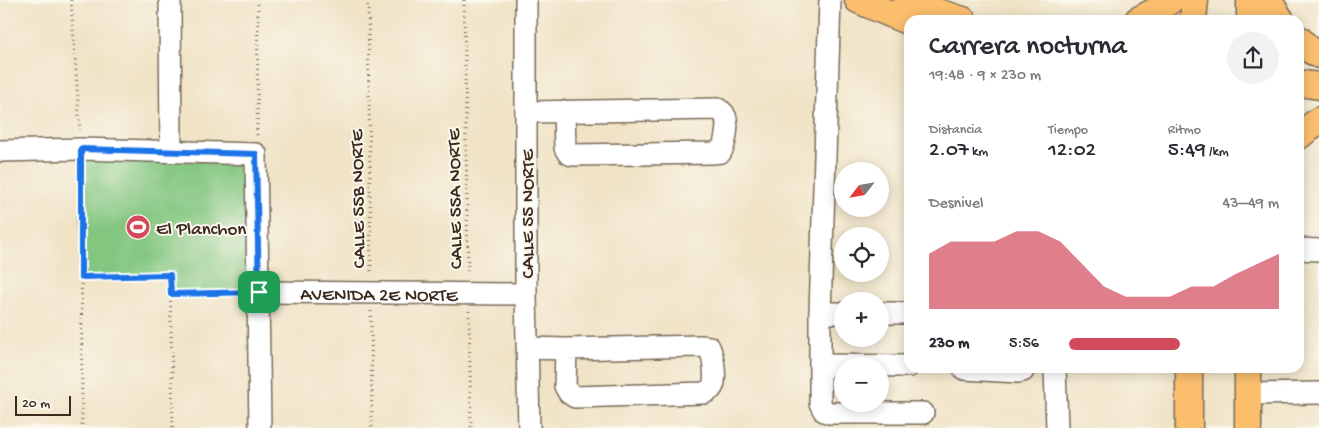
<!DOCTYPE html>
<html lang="es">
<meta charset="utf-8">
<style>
:root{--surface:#fff;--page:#f2f2f3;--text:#2b2b33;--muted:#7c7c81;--accent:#d1495b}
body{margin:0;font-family:"Gochi Hand",sans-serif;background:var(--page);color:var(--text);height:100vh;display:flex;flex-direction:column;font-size:19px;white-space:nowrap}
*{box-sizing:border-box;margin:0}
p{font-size:16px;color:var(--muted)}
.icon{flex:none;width:28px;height:28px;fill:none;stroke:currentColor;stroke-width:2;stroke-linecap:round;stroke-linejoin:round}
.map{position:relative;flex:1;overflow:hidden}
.drawer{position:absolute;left:904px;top:15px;width:400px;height:358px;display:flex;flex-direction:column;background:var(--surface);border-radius:15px;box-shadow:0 2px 12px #0003}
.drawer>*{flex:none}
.needle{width:32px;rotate:239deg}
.fabs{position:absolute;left:834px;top:162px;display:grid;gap:10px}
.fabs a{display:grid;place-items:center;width:55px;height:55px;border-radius:50%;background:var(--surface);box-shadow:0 2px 12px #0003;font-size:25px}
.scale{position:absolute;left:15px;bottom:12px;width:56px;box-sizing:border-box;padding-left:5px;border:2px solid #3b2a1e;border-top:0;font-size:14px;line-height:18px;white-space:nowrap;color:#3b2a1e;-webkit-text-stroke:4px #fbf7ec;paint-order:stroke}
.pin{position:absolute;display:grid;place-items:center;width:42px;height:42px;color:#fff;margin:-21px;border-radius:10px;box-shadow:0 2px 8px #0006}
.round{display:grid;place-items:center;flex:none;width:52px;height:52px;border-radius:26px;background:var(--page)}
.overview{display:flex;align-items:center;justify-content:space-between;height:85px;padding:0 25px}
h1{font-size:28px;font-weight:600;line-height:38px}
.stats{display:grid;grid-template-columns:repeat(3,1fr);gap:8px;height:85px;padding:5px 25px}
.stats div{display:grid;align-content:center}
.stats b{font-size:21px;font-weight:600}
.stats small{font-size:14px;font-weight:400}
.stats p{font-size:14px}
.chart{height:140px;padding:10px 25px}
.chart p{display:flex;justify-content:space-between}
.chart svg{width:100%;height:90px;margin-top:5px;fill:var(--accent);opacity:.7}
ul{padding:0 25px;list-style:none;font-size:16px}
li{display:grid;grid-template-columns:80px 60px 1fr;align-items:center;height:38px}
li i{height:12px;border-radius:6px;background:var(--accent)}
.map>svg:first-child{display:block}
.green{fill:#82c680;stroke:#5e784f}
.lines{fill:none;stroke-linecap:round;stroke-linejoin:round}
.minor-casing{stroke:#7a6b59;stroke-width:24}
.major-casing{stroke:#7a6b59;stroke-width:29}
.path{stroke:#7a6b59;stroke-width:3;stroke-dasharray:1 4;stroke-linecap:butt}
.minor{stroke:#fff;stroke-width:21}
.major{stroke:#fabe6d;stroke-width:26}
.route-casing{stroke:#fff;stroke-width:10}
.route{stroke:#1a73e8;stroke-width:6}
.labels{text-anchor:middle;stroke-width:4;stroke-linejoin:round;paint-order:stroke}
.street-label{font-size:19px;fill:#3b2a1e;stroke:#fbf7ec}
.poi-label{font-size:19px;fill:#3b2a1e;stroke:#fbf7ec;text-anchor:start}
</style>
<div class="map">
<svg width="1319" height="428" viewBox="0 0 1319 428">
<rect width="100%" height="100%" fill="#fbf7ec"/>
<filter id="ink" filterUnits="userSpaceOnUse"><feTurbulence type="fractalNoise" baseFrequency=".02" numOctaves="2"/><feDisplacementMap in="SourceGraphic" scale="10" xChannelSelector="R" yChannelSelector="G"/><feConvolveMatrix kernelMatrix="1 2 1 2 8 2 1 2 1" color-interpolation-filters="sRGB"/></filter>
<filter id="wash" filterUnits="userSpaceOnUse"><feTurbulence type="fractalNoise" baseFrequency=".0096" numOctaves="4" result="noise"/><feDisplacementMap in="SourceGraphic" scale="20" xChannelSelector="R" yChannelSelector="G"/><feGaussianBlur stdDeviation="1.12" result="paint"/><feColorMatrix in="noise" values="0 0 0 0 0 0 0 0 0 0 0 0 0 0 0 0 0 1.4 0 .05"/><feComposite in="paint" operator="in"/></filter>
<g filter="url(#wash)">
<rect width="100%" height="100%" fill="#f0e3c6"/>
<!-- green -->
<path class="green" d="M81 149 256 154 259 292 171 294 170 275 81 277Z"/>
</g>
<g filter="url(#ink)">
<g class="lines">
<defs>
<g id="minor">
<path d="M170 0 171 151"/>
<path d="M526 0V294L529 428"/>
<path d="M830 0 820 313V403L824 411 830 413H923"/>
<path d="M526 112 718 109C719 110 724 113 724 114 730 122 725 144 721 152L712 153 572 155 568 153 565 148 564 111"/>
<path d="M0 151 81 149 256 154 260 428"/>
<path d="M1299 249 1319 250"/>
<path id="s1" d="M259 292 526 294"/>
<path d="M820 313H842"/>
<path d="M880 313H909"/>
<path d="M528 348 566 349 701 346 709 347C713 355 718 382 711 389 710 390 706 392 704 393L575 397 569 393 565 386 566 349"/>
<path d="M821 365 909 366"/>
<path d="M1055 368 1057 428"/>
<path d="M964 369 1018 372 1023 371 1024 368"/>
<path d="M1248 394 1319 393"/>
</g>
<g id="major">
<path d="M858 0 909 22"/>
<path d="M907 0 931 10 963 20"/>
<path d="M1268 0 1281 20"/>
<path d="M1138 20 1159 9 1171 0"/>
<path d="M1193 20 1195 0"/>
<path d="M1250 20V0"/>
<path d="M1299 39 1310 50 1319 55"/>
<path d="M1299 83 1319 86"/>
<path d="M1299 136 1319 120"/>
<path d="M1189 368V428"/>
<path d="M1248 368V428"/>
</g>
</defs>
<!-- minor casing -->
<use href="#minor" class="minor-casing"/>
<!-- major casing -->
<use href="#major" class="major-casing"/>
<!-- path -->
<g class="path">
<path d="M71 0 80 130"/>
<path d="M368 0 371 275"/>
<path d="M464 0 468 275"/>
<path d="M257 135 258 0"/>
<path d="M81 169 82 428"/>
<path d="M81 277 170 275 173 428"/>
<path d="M171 294 239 293"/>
<path d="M371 311 372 428"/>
<path d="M469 311 471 428"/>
</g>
<!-- minor -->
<use href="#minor" class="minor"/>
<!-- major -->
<use href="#major" class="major"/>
</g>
</g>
<g class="lines" filter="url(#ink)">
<defs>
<path id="route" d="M81 149 256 154 259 292 171 294 170 275 81 277Z"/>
</defs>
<!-- route casing -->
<use href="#route" class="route-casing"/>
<!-- route -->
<use href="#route" class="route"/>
</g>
<!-- icons -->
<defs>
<symbol id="stadium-disc" viewBox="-11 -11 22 22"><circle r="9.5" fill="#d1495b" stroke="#fbf7ec"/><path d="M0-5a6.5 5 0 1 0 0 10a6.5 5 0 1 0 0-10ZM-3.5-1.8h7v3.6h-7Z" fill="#fff"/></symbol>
</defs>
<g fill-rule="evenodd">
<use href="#stadium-disc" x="124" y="213" width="28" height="28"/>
</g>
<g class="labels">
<!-- street labels -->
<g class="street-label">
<text transform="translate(356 199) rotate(-91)" y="7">CALLE 55B NORTE</text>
<text transform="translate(453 199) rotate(-91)" y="7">CALLE 55A NORTE</text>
<text transform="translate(526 214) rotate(-90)" y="7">CALLE 55 NORTE</text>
<text dy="7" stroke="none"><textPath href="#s1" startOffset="120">AVENIDA 2E NORTE</textPath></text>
</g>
<!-- poi labels -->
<g class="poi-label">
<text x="156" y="234">El Planchon</text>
</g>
</g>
</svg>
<div class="fabs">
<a><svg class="needle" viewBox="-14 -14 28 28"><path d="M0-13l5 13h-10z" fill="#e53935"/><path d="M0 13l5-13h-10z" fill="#7c7c81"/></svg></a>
<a><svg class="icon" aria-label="locate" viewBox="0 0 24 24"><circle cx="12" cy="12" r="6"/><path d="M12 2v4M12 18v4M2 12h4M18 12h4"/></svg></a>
<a>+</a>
<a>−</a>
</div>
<div class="scale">20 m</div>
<div class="pin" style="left:259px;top:292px;background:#1e9e55"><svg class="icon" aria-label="arrive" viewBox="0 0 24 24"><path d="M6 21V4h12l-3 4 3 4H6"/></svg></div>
<section class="drawer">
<div class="overview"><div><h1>Carrera nocturna</h1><p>19:48 · 9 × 230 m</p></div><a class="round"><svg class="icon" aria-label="share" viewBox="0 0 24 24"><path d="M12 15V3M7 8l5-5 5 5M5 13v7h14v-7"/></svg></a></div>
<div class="stats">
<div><p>Distancia</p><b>2.07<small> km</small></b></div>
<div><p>Tiempo</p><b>12:02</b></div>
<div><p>Ritmo</p><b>5:49<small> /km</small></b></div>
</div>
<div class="chart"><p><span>Desnivel</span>43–49 m</p>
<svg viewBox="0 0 160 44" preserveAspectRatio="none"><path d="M0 44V17L10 11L20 11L30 11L40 6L50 6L60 11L70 22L80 33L90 38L100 38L110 38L120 33L130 33L140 27L150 22L160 17V44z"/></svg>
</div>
<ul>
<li><b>230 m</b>5:56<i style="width:53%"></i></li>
</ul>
</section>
</div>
